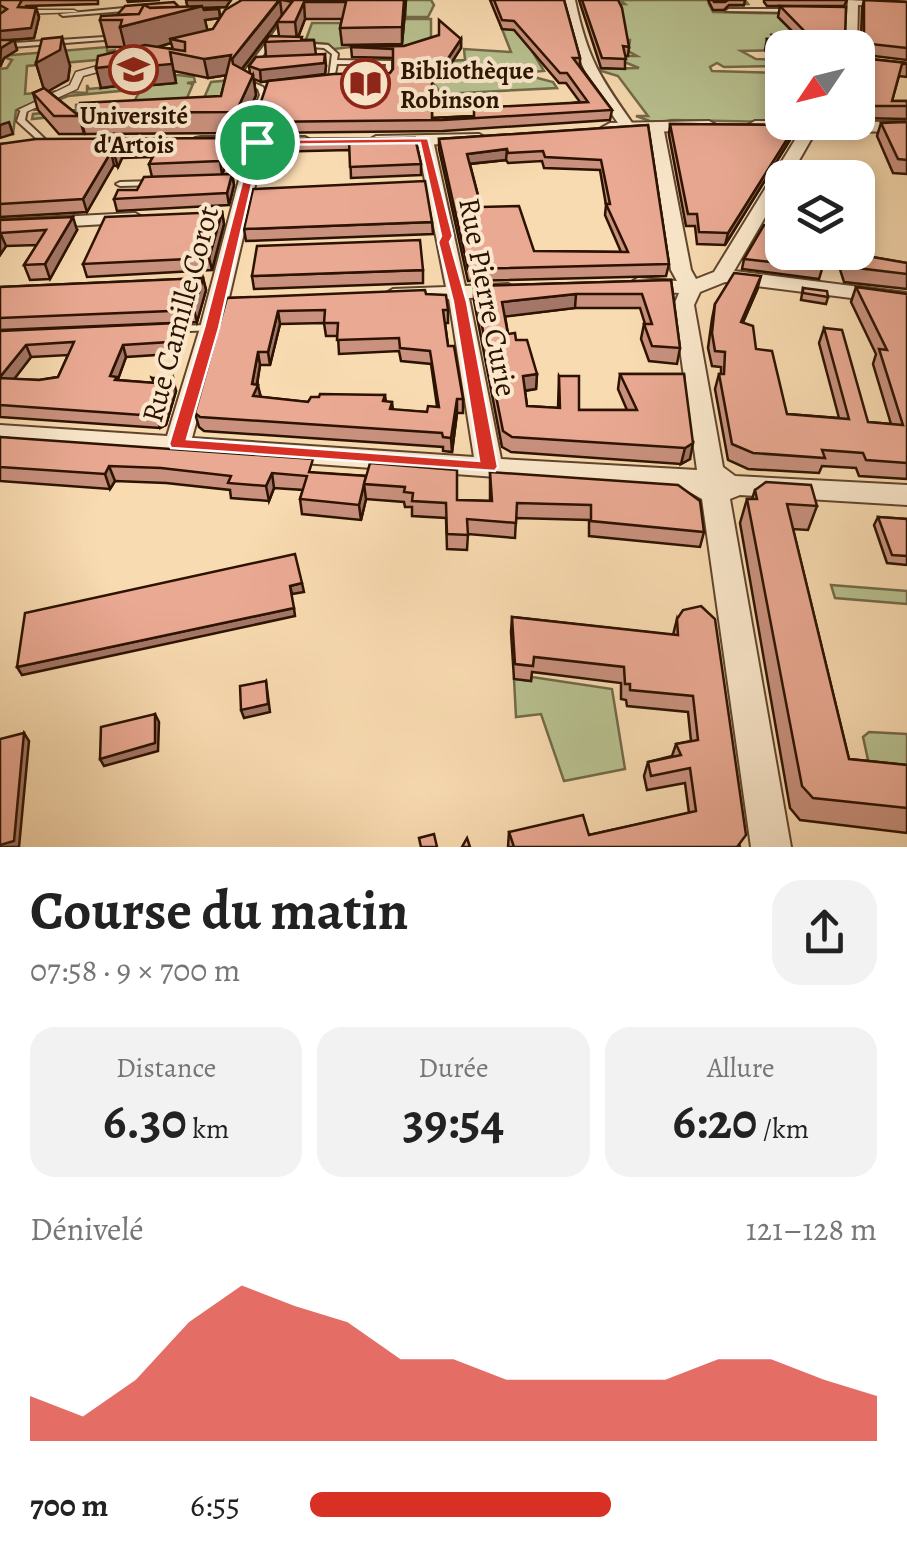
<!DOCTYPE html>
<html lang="fr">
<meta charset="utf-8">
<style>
:root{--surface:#fff;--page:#f2f2f2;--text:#222;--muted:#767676;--accent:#d93025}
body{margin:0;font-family:Alegreya,serif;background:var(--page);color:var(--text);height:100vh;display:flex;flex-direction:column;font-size:38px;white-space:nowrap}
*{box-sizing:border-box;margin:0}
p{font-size:32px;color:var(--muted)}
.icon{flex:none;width:55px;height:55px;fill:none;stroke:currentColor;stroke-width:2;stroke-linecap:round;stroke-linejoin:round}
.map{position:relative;height:847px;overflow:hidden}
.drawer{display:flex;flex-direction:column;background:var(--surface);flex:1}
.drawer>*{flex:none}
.needle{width:65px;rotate:235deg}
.controls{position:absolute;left:765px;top:30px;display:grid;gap:20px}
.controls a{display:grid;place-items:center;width:110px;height:110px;border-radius:20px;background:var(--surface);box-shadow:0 5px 15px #0003;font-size:50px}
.pin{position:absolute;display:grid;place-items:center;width:85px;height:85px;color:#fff;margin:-42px;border:5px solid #fff;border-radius:50%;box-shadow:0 2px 10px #0007}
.round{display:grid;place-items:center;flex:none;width:105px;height:105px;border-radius:30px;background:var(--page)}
.head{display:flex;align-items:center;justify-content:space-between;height:170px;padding:0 30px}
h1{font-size:55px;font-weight:700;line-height:75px}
.stats{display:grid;grid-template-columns:repeat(3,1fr);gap:15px;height:170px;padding:10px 30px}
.stats div{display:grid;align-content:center;border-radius:25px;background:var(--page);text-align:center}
.stats b{font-size:50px;font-weight:700}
.stats small{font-size:28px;font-weight:400}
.stats p{font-size:28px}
.chart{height:280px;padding:20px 30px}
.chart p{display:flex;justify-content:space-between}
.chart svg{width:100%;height:180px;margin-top:10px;fill:var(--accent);opacity:.7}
ul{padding:0 30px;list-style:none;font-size:32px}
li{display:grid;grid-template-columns:160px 120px 1fr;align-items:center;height:75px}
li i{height:25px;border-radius:12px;background:var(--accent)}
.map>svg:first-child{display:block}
.green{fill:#b8c190;stroke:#726a48;stroke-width:2.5}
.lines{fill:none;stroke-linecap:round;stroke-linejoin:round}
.service-casing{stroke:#5f442c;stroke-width:4}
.pedestrian-casing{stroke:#5f442c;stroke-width:3}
.minor-casing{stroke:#5f442c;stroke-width:4}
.tertiary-casing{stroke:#5f442c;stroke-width:4}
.service{fill:#fbe8cc;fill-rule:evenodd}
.pedestrian{fill:#fbe8cc;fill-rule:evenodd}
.minor{fill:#fbe8cc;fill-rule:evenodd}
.tertiary{fill:#fbe8cc;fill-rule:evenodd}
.wall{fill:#c9917e;stroke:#2c1200;stroke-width:2.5;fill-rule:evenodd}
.shaded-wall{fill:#a47667;stroke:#2c1200;stroke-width:2.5}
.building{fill:#eaa993;stroke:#2c1200;stroke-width:2.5;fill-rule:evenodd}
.route{fill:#d93025;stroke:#fff;stroke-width:2.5;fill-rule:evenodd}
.labels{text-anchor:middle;stroke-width:8;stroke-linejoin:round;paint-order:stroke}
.far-poi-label{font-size:25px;font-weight:bold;fill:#2c1200;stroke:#fbe8cc;text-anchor:start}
.street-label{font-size:30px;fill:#2c1200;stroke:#fbe8cc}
</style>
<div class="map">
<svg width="907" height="847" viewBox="0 0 907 847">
<rect width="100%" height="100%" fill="#f9dbb1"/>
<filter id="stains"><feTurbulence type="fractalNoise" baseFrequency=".002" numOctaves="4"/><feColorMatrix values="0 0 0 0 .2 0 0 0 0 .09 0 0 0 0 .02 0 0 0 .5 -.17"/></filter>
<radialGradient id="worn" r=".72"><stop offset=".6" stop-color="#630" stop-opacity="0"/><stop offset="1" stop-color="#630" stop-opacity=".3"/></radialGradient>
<!-- green -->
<g class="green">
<path d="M300 0H431L434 5 428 17H406L405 8 284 17 238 74 229 118 252 117 249 124 105 125 81 124 62 116 32 119 33 114 76 110V105L109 102 123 121 141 89 68 96 50 103 56 108 33 110 67 92 87 93V85L89 89 147 83 148 79 178 75 194 77 195 82 187 83 193 84 184 105H201L211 82 232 80 249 49Z"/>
<path d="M620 0H745L748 4H742L744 8 709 4 713 12 847 15 838 16 840 23 847 24 817 23 826 35 782 50 741 51 756 59 782 60V66L724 67 717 63 710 67 712 71 782 73V122L672 120 655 123 636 116H648L618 76 595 69 639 68 622 61 621 56H637L619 46H629L630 40H609L614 4H625Z"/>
<path d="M388 19H431V40L401 49 378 48 385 43 334 49 328 44 305 42 312 23H387Z"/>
<path d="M502 29 567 30 531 49 544 71 530 72V76L553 82 557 88 442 94 433 83 427 62 465 60 464 49 511 52Z"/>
<path d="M107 47V51L116 50 108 53V59L27 66 25 94 60 91 16 110 13 134 0 132V69L7 68 12 60 0 56Z"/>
<path d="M831 585 907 591V604L835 598Z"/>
<path d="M532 677 612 689 625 769 564 781 541 714 516 717 514 679 531 681Z"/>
<path d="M869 732 907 734V790L858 766 868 760 863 737Z"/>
</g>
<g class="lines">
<defs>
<g id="service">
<path d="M135 7 137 10 63 16 60 14Z"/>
<path d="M791 9 793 12 726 11 729 9Z"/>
<path d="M285 18 290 19 245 79 263 87 266 95 248 142 241 144 240 142 260 95 258 89 238 80Z"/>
<path d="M119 36 117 39 0 48V44Z"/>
<path d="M299 43 328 45 338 54 337 60 391 61V78L388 80 377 78 385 76 386 64H337L334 79 321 82V80L329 77 332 54 324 48 297 46Z"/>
<path d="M21 109 27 110 25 120 46 140 43 145H37L38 140 17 121Z"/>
<path d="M154 181H157V185L120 186 116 184 120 182Z"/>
<path d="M211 325 215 326 216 328 215 330 164 332 159 329 164 326Z"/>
</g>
<g id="pedestrian">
<path d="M26 10H74L78 12 23 14Z"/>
<path d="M116 61 119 66 83 76 77 89 26 112 18 110 70 85 76 72Z"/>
</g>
<g id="minor">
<path d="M565 0H575C588 61 600 77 635 127L633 130H623C587 79 575 62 565 0Z"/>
<path d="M848 0 907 3V9L858 5 857 48H845Z"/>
<path d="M656 122 663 126 691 270 696 279 714 272 806 122H821L789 178H782V188L734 271 907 293V305L725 282 700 292 694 305 723 467 735 476 907 485V505L740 495 730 499 791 847H751L702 499 688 491 0 441V425L167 436 200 328 249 142 257 137 265 142 222 328 192 438 474 457 449 299 393 301 383 295 393 289 446 287 417 140 425 135 433 140 465 286 508 284 518 290 508 296 469 298 501 459 697 470 674 305 679 293 638 290 628 284 638 278 677 281 671 270 649 126Z"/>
<path d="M135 213 144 218 141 222 0 230V220Z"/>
</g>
<g id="tertiary">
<path d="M709 121 718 126 715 130 610 133 601 128 610 123Z"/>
<path d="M755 121 907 122V132L749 130 746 126Z"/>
<path d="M479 134 488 139 485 143 376 146 367 141 376 136Z"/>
<path d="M201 137H305L314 142 305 147 195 146V138Z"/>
</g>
</defs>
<!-- service casing -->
<use href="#service" class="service-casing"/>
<!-- pedestrian casing -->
<use href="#pedestrian" class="pedestrian-casing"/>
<!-- minor casing -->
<use href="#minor" class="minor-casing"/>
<!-- tertiary casing -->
<use href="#tertiary" class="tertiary-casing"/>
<!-- service -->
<use href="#service" class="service"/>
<!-- pedestrian -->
<use href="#pedestrian" class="pedestrian"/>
<!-- minor -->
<use href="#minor" class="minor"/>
<!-- tertiary -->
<use href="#tertiary" class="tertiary"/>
</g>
<!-- wall -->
<g class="wall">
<path d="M0 0H98V4L26 6 25 8H36L39 17 34 38 10 40H14L17 50 4 58 0 67Z"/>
<path d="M186 0H231L226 7 203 8 219 9 220 18 242 0H406L402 44 342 45 340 28 342 19H305L298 37 303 40H314L316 55 326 66 325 74 261 82 254 79 256 95 240 133 85 134 79 113 221 96 226 75 208 78 174 71 176 83 154 85 153 81 101 88 125 49V47H107L100 20 188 7ZM220 18 213 29 207 30 205 20ZM277 22 279 36 265 42 266 57 249 66 250 74 242 69ZM171 43 173 49 158 47Z"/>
<path d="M490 0H564L580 58V66L612 110 610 120 443 131 256 133 254 122 390 73 393 69V58L352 57 351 47 404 46 461 39V48L441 79 432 80V118L474 116 580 102 566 83H559L514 30 502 29Z"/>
<path d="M579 0H618L629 47 628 56H625V69L601 68Z"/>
<path d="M708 0H745L744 5H729L724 10H713Z"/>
<path d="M764 0H847L844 6H767L764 2Z"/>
<path d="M864 0 907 2V60L858 54 861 58 907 63V77L899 76 892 101H907V119L858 118V48H782V71H779L775 67 765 50 767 39H771L772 35H796L778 17 780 6 845 39 861 40 862 9Z"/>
<path d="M36 63 70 66 68 80 48 91 79 116 84 134H59L38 110 33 93 44 89Z"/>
<path d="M907 122V174L893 173 877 136 881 123Z"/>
<path d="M670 124 796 125 793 135 725 245 697 244 695 226H686L669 135Z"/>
<path d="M648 125 669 264 666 276 468 281 439 149V139ZM506 160 508 163 542 161 544 168 600 170 606 205 605 215 621 252 534 251 481 207 470 164Z"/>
<path d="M241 138 243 150 232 153 222 174H232L234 185 229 205 117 211 114 199 137 190 152 177 149 164 153 157 122 158 118 167 114 165 87 212 0 217V144Z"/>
<path d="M415 138 421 164V175L351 178 350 150 266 152 265 141Z"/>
<path d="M222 212 224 224 212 270 87 277 83 264Z"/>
<path d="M0 220 77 230 50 279 30 280 24 265 37 245 6 246 0 255Z"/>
<path d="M432 222 433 234 246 241 244 229Z"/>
<path d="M858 252 866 256 907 263V289L844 282 839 266 840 264 822 269 819 279 742 269 744 259Z"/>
<path d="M423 270V283L254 289 252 276Z"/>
<path d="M203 278 206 290 197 322 0 330V287Z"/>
<path d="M671 280 680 348 677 364 649 361 641 339 644 324H645L640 308H575L505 316 508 334 516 340 537 374 536 389 525 391 527 406 558 408 559 376 579 410H627L618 389 620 374H684L690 459 681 464 511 452 502 447 474 301V286Z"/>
<path d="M856 287 907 294V479L859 476 856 468 822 466 819 473 748 469 728 460 715 389 719 374H721V367L712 366 708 348 712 319 715 304 757 290 743 322 787 414 839 418 819 343 824 328 868 422 891 424 873 364 876 354 851 302Z"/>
<path d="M803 288 828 297 826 304 801 300Z"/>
<path d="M426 294 448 310V323H445L448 346 463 399V413H457L452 452 443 451V447L204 431 199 427 195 413 227 298ZM324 323 326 336H338L339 354 399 351 401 361 431 364 437 406 427 412 393 410 392 402H386L385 395 319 397 308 402 261 397 257 385 260 365H270L280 324Z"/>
<path d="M0 331 181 335 172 354 126 357 118 379V380L154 383 152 378 176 391 166 425 160 428 0 417ZM68 355 58 377 39 380 14 379 31 357Z"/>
<path d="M0 437 315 473 366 476 457 500 490 501V472L704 532 700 547 589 536V520L516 518 515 538 468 534 467 550 447 549 446 518 412 516V507H405L404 502 366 499 361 520 302 514 300 499 303 490 274 488 269 501 231 498 230 490 166 483 115 481 110 489 0 481Z"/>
<path d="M755 490 817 506 808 530 793 529 849 759 907 765V833L800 820 790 808 740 523 747 499H752Z"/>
<path d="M878 517 907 519V565L887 563 874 525Z"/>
<path d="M512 617 673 635 677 619 740 847H508L509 832 589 835 689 813 685 783 647 790 644 776 648 762 672 756 676 744 691 741 688 712 627 706 626 700 621 699V683L532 672 531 681 514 679 511 632Z"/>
</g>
<!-- shaded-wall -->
<g class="shaded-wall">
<path d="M127 0H160L128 2Z"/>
<path d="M186 0H231L226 7 203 8 204 10 219 9 220 18 205 20 208 33 170 39 171 43 127 56 120 27 188 9Z"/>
<path d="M280 0 282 16 235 78 232 59Z"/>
<path d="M404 0H406L402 44V27Z"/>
<path d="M304 2 305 19 297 40 295 22Z"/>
<path d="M36 8 39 17 34 38 0 41V31Z"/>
<path d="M62 37 70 66 68 80 45 93 36 63Z"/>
<path d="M461 39V48L441 79V69Z"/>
<path d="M14 40 17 50 4 58 0 67 1 48Z"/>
<path d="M170 52 176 83 154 85 153 81 101 88 96 68Z"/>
<path d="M325 54 326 66 325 74 261 82 260 70Z"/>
<path d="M231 55 234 74 208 78 204 59Z"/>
<path d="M253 75 256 95 240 133 236 112Z"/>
<path d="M9 122 13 134 0 138V125Z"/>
<path d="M796 125 793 135 725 245 728 233Z"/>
<path d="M241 138 243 150 232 153 222 174 220 161 230 141Z"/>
<path d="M119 145 122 158 118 167 114 154Z"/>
<path d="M507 149 506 160 467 164V154Z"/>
<path d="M111 152 114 165 87 212 83 199Z"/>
<path d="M232 174 234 185 229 205 227 193Z"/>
<path d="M222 212 224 224 212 270 209 258Z"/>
<path d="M73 217 77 230 50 279 45 264Z"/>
<path d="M0 232 6 246 0 255Z"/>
<path d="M869 246 866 256 847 252H858V249Z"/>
<path d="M843 254 840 264 822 269 820 260Z"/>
<path d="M761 276 757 290 737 336 741 322Z"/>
<path d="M203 278 206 290 197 322 194 310Z"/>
<path d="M576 294 575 308 501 317 502 302Z"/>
<path d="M278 311 280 324 270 365 268 352Z"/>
<path d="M178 323 181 335 172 354 169 342Z"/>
<path d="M26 345 31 357 5 391 0 377Z"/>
<path d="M123 345 126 357 118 379 121 389 110 376Z"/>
<path d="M258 352 260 365 256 389 258 385 261 399 253 396 252 384Z"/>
<path d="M537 374 536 389 522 391 523 376Z"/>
<path d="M173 378 176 391 166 425 160 428 156 416Z"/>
<path d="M457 399V413L452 452 451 438Z"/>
<path d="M693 443 690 459 681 464 685 448Z"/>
<path d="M109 466 115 481 110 489 105 474Z"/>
<path d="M272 473 274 488 269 501 266 486Z"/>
<path d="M364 484 366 499 361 520 359 505Z"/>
<path d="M302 583 304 592 292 594 290 586Z"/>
<path d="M294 608 295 616 22 675 17 667Z"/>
<path d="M266 681 270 712 244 718 241 710Z"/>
<path d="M155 714 159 722 158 751 104 766 100 759Z"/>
<path d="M24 733 29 741 19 847H0Z"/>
</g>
<!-- building -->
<g class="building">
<path d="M0 0H22L18 7 36 8 31 28 0 31V14L7 9 0 5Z"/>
<path d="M242 0H279L232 59 233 64 253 75 236 112 79 113 80 103 221 96 231 55 204 59 170 52 172 64 150 66V62L96 68 98 56 145 45 185 51V42L170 39 213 29 225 10Z"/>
<path d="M283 0H404L402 27 340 28 346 2H304L295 22H277L292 2Z"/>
<path d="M494 0H564L580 58H573L612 110 443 120 254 122 268 81 334 74 390 73 393 69V49L351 47 404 46 439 35V20L461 39 441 69 432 70V118L474 116V108L588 102 567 73H560L514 21 502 20Z"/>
<path d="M582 0H618L622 8 629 47 623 46 626 59 602 58Z"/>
<path d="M713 0H728L725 2H714Z"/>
<path d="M864 0 907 2V48L862 43 858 54 861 58 907 63V64H902L892 101H907V106H858V48H782V60L777 56 767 39H775L772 35 809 36 780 6 846 7 845 39 860 41 864 37Z"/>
<path d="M174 2 179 7 150 8 144 5 139 14 117 15 125 6Z"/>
<path d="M144 5 150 8 203 6 120 27 122 20H100L101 16 139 14Z"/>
<path d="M269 36 302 37 301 40H314L265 42Z"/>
<path d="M62 37 60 50 36 63 42 39Z"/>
<path d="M0 40H14L1 48 0 50Z"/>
<path d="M325 54 324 63 260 70 249 66 256 57Z"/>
<path d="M44 88 79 116H54L33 93Z"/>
<path d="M907 122V160L898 159 881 123Z"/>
<path d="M670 124 796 125 728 233 699 232 697 214H688Z"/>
<path d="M648 125 669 264 468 269 439 139ZM507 149 508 153 543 151 545 157 601 160 610 204H606L628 252 534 251 519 206 481 207 467 154Z"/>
<path d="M241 138 230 141 220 161 149 164 160 144 119 145 114 154 111 152 83 199 0 204V144L36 139Z"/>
<path d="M415 138 421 164 350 167 349 139 265 141V139Z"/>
<path d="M797 165 829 168 831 178H798L793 169Z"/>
<path d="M232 174 227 193 114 199 118 190H137L144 177Z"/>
<path d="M425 181 432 222 244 229 253 189Z"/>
<path d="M222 212 209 258 83 264 105 217Z"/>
<path d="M73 217 45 264 24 265 46 230 0 233V220Z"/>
<path d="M764 225 782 227V252L844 253 820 260 823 268 744 259Z"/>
<path d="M420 240 423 270 252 276 257 246Z"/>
<path d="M844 252 907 263V274L849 267Z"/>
<path d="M734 273 761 276 741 322 753 326 756 349 772 351 787 414 849 419 824 328 842 330 868 422 903 425 879 349 887 350 856 287 907 294V463L866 460 863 453 822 450 825 458 753 453 732 444 719 374H724L725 352 715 351 712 333 715 304Z"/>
<path d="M203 278 194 310 0 318V287Z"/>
<path d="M671 280 680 348 652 346 644 324H652L642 294H576L502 302 508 334 515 333 516 340H527L537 374 523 376 527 406 560 408 559 376H579V410H637L620 374H684L693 443 685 448 512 437 503 431 474 286Z"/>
<path d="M803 288 827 291 828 297 803 293Z"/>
<path d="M425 290 426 294 446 295 448 310H443L448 346H454L463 399H457L451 438 443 437 442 433 200 417 195 413 227 298ZM325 310 324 323H338L337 340 399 338 400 348 430 351 439 407 428 406 427 412 390 409 392 402 383 401 385 395 320 394 319 397H311L308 402 253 396 258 385 252 384 258 352H268L278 311Z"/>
<path d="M178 323 169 342 123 345 110 376 117 377 115 380 156 383 152 378H173L163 413 156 416 0 405V378L39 380 58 377 74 342 26 345 0 377V331Z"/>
<path d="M0 437 313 459 309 472 366 476 359 505 300 499 307 476 272 473 266 486 228 483 231 476 161 468 109 466 105 474 0 467Z"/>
<path d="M370 463 457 470V500L492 501 490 472 678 485 700 501 704 532 591 521V505L517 503 516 523 467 519 468 535 447 534 446 503 412 501 413 493 404 492 405 487 364 484Z"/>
<path d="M766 482 811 485 817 506 787 504 849 759 907 765V808L813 798 802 786 747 499H757L755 490Z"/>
<path d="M878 517 907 519V556L892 555Z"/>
<path d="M295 554 302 583 290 586 294 608 17 667 25 613Z"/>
<path d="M701 606 715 619 746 835 737 847H514L509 832 583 815 589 835 696 811 690 768 651 776 648 762 681 755 676 744 698 740 693 696 630 690V684H625L624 667 534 657 533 666 515 664 512 617 678 635 677 619 683 610Z"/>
<path d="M266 681 268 704 241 710 240 686Z"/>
<path d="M155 714V743L100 759 101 727Z"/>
<path d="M24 733 14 841 0 845V739Z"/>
<path d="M434 834 437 847H421L419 838Z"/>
<path d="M467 838 470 847H462Z"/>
</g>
<!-- route -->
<path class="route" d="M428 138 453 236 450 242 467 302 498 467 495 471 171 448 169 444 204 328 253 140ZM420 143 441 236 438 242 453 302 479 461 187 439 219 328 261 145Z"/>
<!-- icons -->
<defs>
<symbol id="university-ring" viewBox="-11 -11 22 22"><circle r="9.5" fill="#fbe8cc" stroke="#8f2418" stroke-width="1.5"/><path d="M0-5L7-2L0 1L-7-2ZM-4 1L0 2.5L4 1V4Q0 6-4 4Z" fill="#8f2418"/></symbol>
<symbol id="library-ring" viewBox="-11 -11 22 22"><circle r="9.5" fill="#fbe8cc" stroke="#8f2418" stroke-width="1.5"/><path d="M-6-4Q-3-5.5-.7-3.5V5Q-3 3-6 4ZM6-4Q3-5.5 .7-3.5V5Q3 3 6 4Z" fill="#8f2418"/></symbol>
</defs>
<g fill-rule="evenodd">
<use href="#university-ring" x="106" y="42" width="55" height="55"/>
<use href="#library-ring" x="338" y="56" width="55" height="55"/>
</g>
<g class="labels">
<!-- far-poi labels -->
<g class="far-poi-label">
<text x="400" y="79">Bibliothèque<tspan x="400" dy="29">Robinson</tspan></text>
<text x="134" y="124" text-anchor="middle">Université<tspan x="134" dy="29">d'Artois</tspan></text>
</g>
<!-- street labels -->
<g class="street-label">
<text transform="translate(488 297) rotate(79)" y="10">Rue Pierre Curie</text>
<text transform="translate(180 314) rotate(-75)" y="10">Rue Camille Corot</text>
</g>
</g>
<rect width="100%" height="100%" filter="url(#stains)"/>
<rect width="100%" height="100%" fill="url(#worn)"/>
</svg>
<div class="controls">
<a><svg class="needle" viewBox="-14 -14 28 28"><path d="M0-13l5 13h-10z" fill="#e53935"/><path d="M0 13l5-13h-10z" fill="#767676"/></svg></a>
<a><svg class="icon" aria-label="layers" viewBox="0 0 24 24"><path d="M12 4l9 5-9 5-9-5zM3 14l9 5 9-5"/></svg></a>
</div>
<div class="pin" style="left:257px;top:142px;background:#1e9e55"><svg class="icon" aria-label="arrive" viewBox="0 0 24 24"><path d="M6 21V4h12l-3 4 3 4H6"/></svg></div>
</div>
<section class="drawer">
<div class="head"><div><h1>Course du matin</h1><p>07:58 · 9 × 700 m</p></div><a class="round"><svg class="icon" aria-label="share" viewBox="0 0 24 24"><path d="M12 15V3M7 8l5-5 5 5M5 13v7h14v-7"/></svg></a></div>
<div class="stats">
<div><p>Distance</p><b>6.30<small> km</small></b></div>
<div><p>Durée</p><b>39:54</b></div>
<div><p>Allure</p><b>6:20<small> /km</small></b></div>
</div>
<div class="chart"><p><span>Dénivelé</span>121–128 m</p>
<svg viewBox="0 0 160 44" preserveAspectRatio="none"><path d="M0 44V33L10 38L20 29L30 15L40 6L50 11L60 15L70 24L80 24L90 29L100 29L110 29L120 29L130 24L140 24L150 29L160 33V44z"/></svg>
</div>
<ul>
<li><b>700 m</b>6:55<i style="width:53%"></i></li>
</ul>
</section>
